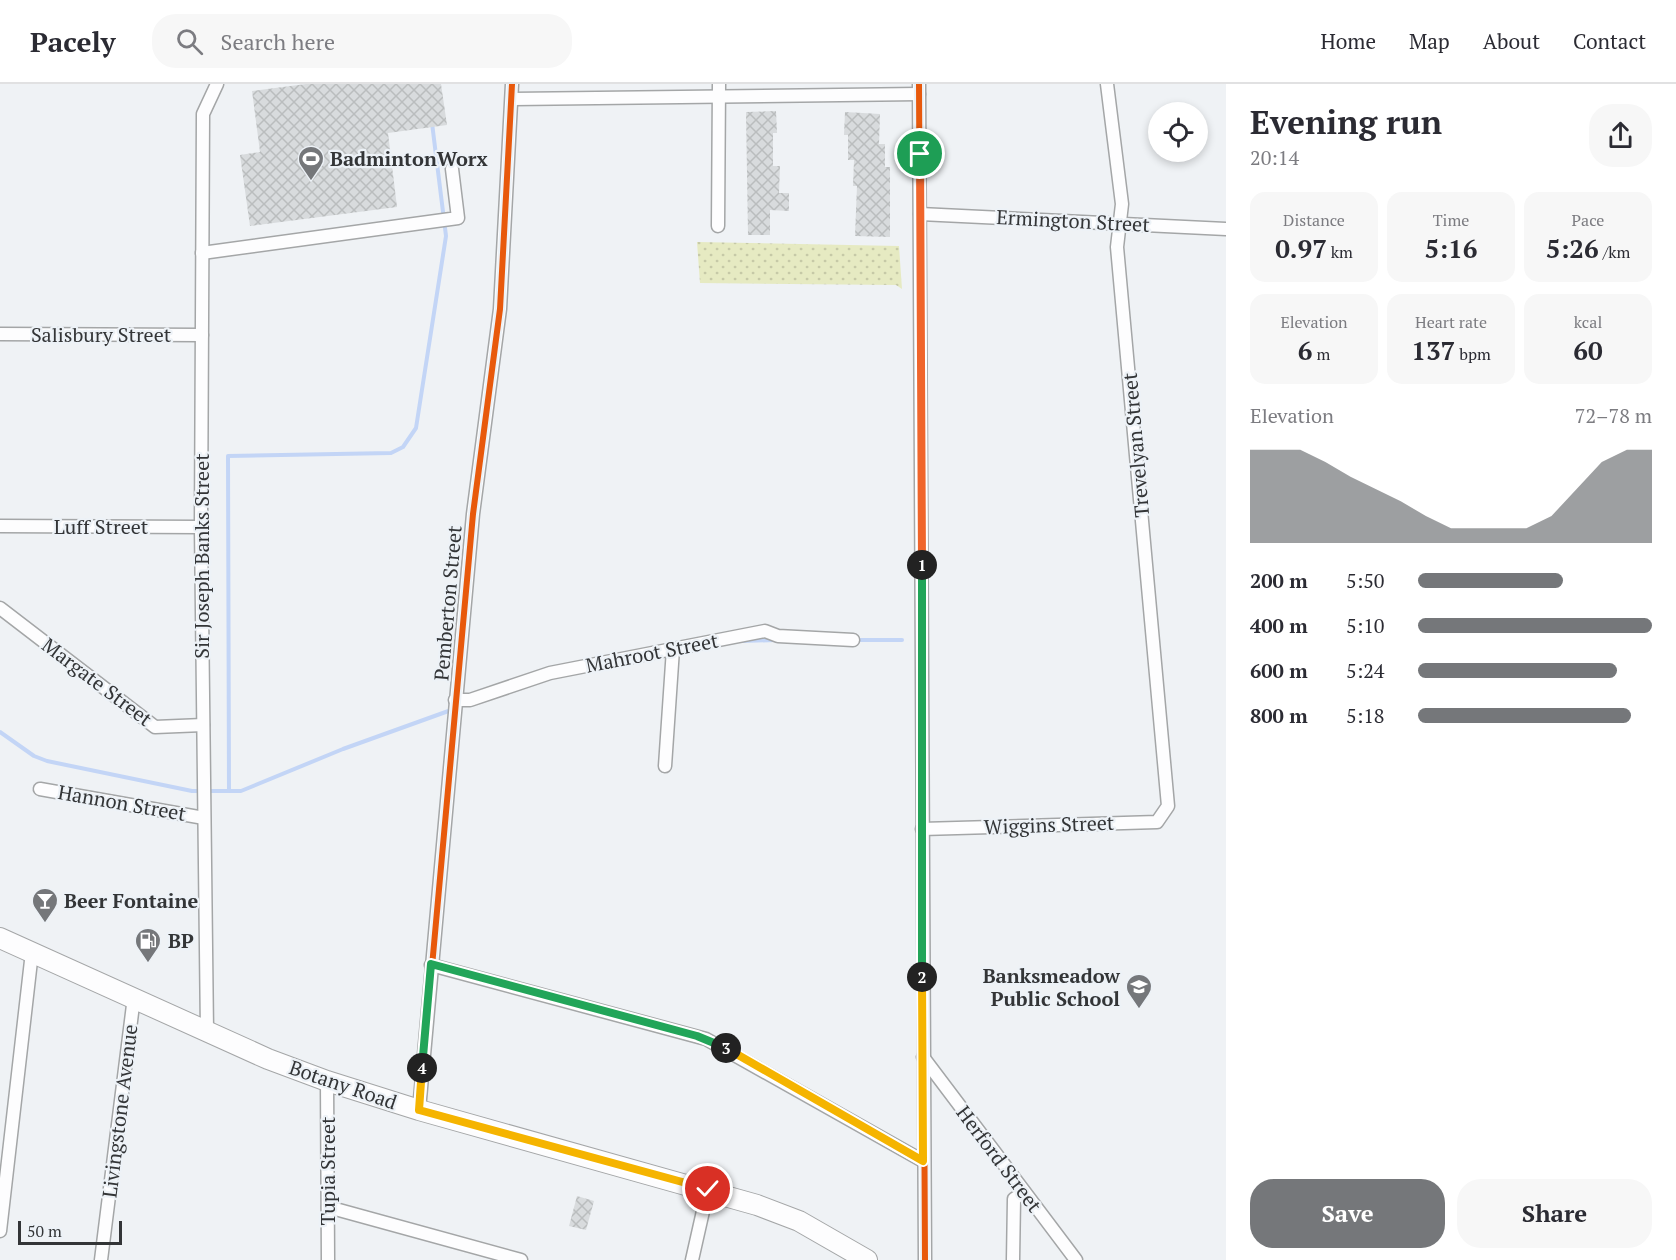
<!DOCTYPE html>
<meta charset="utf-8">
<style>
:root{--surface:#fff;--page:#f7f7f7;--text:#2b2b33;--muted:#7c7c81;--line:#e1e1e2;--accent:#75777a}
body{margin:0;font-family:"PT Serif",serif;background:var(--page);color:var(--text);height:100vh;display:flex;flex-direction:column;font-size:22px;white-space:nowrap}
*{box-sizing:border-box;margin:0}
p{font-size:20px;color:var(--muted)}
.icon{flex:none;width:33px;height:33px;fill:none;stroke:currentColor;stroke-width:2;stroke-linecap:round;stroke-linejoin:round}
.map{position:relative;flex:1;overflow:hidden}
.sheet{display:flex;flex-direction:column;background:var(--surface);width:450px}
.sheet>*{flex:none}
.tools{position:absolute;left:1148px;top:18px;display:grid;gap:12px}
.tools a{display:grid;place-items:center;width:60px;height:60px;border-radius:50%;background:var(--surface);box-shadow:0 3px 9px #0003;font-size:30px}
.scale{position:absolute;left:18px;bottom:15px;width:104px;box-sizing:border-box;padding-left:6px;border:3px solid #333537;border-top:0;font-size:16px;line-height:21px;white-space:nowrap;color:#333537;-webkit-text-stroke:4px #edf2f7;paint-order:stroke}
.pin{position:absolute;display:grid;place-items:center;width:51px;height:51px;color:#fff;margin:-26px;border:3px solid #fff;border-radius:50%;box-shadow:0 2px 6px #0007}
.km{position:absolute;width:30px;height:30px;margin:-15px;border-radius:50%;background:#222;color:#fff;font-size:16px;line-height:30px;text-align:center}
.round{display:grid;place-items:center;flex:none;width:63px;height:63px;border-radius:24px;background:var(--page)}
.overview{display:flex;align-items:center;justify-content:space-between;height:102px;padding:0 24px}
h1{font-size:33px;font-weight:700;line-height:45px}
.figures{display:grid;grid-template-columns:repeat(3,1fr);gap:9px;height:102px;padding:6px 24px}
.figures div{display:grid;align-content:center;border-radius:15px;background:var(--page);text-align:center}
.figures b{font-size:26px;font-weight:700}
.figures small{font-size:16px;font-weight:400}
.figures p{font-size:16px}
.chart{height:168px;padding:12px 24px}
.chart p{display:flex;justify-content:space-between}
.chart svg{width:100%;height:108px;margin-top:6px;fill:var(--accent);opacity:.7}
.cta{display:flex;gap:12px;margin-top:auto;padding:12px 24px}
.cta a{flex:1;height:69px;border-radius:24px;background:var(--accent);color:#fff;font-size:24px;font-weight:700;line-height:69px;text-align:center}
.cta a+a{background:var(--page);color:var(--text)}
ul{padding:0 24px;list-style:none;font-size:20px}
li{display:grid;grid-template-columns:96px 72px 1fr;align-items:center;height:45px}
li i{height:15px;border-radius:8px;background:var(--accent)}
header{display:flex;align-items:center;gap:36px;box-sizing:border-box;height:84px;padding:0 30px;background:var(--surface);border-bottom:2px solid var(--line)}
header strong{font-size:28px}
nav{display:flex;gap:33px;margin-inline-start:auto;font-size:21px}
.search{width:420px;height:54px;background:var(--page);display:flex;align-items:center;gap:15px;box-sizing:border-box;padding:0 21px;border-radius:24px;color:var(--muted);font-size:22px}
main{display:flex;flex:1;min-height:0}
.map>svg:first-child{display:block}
.park{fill:url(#park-dots)}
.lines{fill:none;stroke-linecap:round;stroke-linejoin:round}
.stream{stroke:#c3d5f6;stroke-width:4}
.building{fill:url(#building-cross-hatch)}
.minor-casing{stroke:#a4a6a7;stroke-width:15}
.primary-casing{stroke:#a4a6a7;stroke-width:22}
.minor{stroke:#fdfdfe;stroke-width:12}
.primary{stroke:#fdfdfe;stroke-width:20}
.cycleway-casing{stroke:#edf2f7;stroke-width:10}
.cycleway{stroke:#e8590c;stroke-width:6}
.split-1-casing{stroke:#fff;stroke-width:12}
.split-2-casing{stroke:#fff;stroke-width:12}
.split-3-casing{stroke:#fff;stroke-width:12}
.split-4-casing{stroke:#fff;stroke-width:12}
.split-5-casing{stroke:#fff;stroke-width:12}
.split-1{stroke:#f0652b;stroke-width:8}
.split-2{stroke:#22a559;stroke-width:8}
.split-3{stroke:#f5b400;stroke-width:8}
.split-4{stroke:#22a559;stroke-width:8}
.split-5{stroke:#f5b400;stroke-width:8}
.labels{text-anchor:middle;stroke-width:4.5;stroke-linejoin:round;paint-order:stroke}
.poi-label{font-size:20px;font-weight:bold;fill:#333537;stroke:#edf2f7;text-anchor:start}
.street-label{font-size:20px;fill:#333537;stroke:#edf2f7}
</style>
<header>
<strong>Pacely</strong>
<div class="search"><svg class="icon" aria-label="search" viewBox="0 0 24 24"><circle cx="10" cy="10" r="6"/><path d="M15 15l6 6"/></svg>Search here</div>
<nav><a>Home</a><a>Map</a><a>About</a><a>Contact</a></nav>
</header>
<main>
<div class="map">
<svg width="1226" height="1176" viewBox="0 0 1226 1176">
<defs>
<pattern id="park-dots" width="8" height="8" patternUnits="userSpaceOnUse" patternTransform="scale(1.5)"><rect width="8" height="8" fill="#e6eac2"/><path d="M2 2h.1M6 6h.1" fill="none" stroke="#c6c9a7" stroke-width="1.8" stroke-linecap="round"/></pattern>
<pattern id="building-cross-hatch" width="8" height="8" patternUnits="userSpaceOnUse" patternTransform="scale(1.5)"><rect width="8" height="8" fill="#d8dbdd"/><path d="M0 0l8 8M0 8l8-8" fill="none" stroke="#babdbe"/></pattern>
</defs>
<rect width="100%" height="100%" fill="#eff2f5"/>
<!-- park -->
<path class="park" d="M697 158 899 162 902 205 896 201 700 199Z"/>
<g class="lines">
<!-- stream -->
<g class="stream">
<path d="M855 556H902"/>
<path d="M741 557 775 556"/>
<path d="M0 648 34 672 47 677 192 707H241L343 665 454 625"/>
<path d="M229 707 228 372 391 369 403 363 416 344 446 152 432 39"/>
</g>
</g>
<!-- building -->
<g class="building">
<path d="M306 0H441L447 41 388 49 397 123 250 142 240 71 260 68 252 7Z"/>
<path d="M776 27 777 49H773V82H780L779 109H789V127L770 126V151H748L746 28Z"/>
<path d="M845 28 880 30 879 60H885V83H890V153L855 152 857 102H853L854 76H848V51H844Z"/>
<path d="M577 1112 594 1117 586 1146 569 1142Z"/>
</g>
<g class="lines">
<defs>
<g id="minor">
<path d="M919 0 925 1176"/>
<path d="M513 15 919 10"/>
<path d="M920 130 1226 145"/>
<path d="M718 142 719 0"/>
<path d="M202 169 458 134 452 85"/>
<path d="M0 250 202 251"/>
<path d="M0 442 201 443"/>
<path d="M0 524 155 643 203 641"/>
<path d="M455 616H470L550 589 765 547 778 552 853 556"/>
<path d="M665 682 673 565"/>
<path d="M40 705 204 734"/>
<path d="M922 745 1157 738 1168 722 1117 163 1122 120 1107 0"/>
<path d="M431 881 706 955 923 1077"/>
<path d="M207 948 201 443 203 30 217 0"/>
<path d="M923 973 1076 1176"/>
<path d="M327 997 328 1176"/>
<path d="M419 1026 473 430 500 225 512 0"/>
<path d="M328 1123 521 1176"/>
<path d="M0 1147 32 868"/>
<path d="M101 1176 134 913"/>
<path d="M692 1176 708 1105"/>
<path d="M1013 1176 1014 1115 1024 1108"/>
</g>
<path id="primary" d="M0 854 268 975 327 997 419 1026 757 1121 799 1137 867 1176"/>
</defs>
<!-- minor casing -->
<use href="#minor" class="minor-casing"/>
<!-- primary casing -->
<use href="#primary" class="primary-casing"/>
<!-- minor -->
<use href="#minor" class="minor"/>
<!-- primary -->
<use href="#primary" class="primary"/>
<defs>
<g id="cycleway">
<path d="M919 0 925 1176"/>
<path d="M419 1026 473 430 500 225 512 0"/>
</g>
</defs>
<!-- cycleway casing -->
<use href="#cycleway" class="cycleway-casing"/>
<!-- cycleway -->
<use href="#cycleway" class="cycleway"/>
</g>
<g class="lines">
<defs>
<path id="split-1" d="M920 70 922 481"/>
<path id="split-2" d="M922 481V893"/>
<path id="split-3" d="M726 964 923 1077 922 893"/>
<path id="split-4" d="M422 984 431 880 697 952 726 964"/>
<path id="split-5" d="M422 984 419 1026 708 1105"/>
</defs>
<!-- split-1 casing -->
<use href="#split-1" class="split-1-casing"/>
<!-- split-2 casing -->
<use href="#split-2" class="split-2-casing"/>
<!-- split-3 casing -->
<use href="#split-3" class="split-3-casing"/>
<!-- split-4 casing -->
<use href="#split-4" class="split-4-casing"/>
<!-- split-5 casing -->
<use href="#split-5" class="split-5-casing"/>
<!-- split-1 -->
<use href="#split-1" class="split-1"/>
<!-- split-2 -->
<use href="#split-2" class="split-2"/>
<!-- split-3 -->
<use href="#split-3" class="split-3"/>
<!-- split-4 -->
<use href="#split-4" class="split-4"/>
<!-- split-5 -->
<use href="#split-5" class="split-5"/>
</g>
<!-- icons -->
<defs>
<symbol id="stadium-pin" viewBox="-11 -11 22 30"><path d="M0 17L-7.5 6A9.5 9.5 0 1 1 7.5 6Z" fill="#75777a" stroke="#edf2f7"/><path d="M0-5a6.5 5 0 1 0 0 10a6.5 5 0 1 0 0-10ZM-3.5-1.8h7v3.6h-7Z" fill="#fff"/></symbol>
<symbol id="bar-pin" viewBox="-11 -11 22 30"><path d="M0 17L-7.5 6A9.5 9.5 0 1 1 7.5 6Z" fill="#75777a" stroke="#edf2f7"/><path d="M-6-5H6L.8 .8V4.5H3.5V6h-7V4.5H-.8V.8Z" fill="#fff"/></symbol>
<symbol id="fuel-pin" viewBox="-11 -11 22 30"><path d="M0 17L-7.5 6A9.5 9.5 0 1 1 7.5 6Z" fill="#75777a" stroke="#edf2f7"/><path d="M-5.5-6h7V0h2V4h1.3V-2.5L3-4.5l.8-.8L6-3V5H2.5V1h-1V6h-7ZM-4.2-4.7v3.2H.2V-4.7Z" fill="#fff"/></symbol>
<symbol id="school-pin" viewBox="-11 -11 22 30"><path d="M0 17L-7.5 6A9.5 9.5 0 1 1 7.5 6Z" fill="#75777a" stroke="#edf2f7"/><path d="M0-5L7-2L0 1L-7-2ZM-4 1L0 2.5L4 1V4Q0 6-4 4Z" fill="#fff"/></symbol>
</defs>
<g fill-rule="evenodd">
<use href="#stadium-pin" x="296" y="60" width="30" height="40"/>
<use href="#bar-pin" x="30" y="802" width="30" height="40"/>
<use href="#fuel-pin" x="133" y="842" width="30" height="40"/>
<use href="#school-pin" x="1124" y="888" width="30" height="40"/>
</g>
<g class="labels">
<!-- poi labels -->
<g class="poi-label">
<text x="330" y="82">BadmintonWorx</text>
<text x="64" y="824">Beer Fontaine</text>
<text x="168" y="864">BP</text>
<text x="1120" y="899" text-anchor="end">Banksmeadow<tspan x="1120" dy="23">Public School</tspan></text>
</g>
<!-- street labels -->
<g class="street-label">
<text transform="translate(1073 137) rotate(3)" y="7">Ermington Street</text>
<text x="101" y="258">Salisbury Street</text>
<text transform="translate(1136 361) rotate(-95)" y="7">Trevelyan Street</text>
<text x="101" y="450">Luff Street</text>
<text transform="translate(202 472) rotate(-90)" y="7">Sir Joseph Banks Street</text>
<text transform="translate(448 519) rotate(-85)" y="7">Pemberton Street</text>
<text transform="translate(652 569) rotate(-11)" y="7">Mahroot Street</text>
<text transform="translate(97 598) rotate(37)" y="7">Margate Street</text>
<text transform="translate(122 719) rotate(10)" y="7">Hannon Street</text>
<text transform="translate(1049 741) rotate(-2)" y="7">Wiggins Street</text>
<text transform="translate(343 1001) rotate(19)" y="7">Botany Road</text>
<text transform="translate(120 1027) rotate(-83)" y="7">Livingstone Avenue</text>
<text transform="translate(999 1075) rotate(53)" y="7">Herford Street</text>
<text transform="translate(328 1087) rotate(-90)" y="7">Tupia Street</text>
</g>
</g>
</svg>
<div class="tools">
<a><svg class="icon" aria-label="locate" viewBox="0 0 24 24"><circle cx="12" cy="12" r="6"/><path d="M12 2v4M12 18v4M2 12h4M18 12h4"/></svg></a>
</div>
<div class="scale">50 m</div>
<div class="pin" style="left:920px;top:70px;background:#1e9e55"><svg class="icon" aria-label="arrive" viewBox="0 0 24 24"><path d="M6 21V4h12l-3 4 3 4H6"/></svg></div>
<div class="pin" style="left:708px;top:1105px;background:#d93025"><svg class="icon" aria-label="check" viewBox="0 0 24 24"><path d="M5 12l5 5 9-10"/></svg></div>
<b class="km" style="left:922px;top:481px">1</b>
<b class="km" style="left:922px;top:893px">2</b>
<b class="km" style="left:726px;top:964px">3</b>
<b class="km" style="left:422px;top:984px">4</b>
</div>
<section class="sheet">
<div class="overview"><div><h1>Evening run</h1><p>20:14</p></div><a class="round"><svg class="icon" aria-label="share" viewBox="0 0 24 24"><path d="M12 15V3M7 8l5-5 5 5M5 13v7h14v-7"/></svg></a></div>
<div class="figures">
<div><p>Distance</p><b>0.97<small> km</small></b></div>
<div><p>Time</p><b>5:16</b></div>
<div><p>Pace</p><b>5:26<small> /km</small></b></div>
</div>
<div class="figures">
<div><p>Elevation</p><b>6<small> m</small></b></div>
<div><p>Heart rate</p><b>137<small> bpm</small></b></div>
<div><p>kcal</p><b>60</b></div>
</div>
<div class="chart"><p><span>Elevation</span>72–78 m</p>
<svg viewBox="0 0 160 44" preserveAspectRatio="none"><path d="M0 44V6L10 6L20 6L30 11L40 17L50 22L60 27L70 33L80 38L90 38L100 38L110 38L120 33L130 22L140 11L150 6L160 6V44z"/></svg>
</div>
<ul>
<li><b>200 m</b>5:50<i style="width:62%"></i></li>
<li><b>400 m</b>5:10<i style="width:100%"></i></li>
<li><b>600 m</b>5:24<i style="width:85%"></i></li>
<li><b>800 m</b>5:18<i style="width:91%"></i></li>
</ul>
<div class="cta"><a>Save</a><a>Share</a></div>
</section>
</main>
